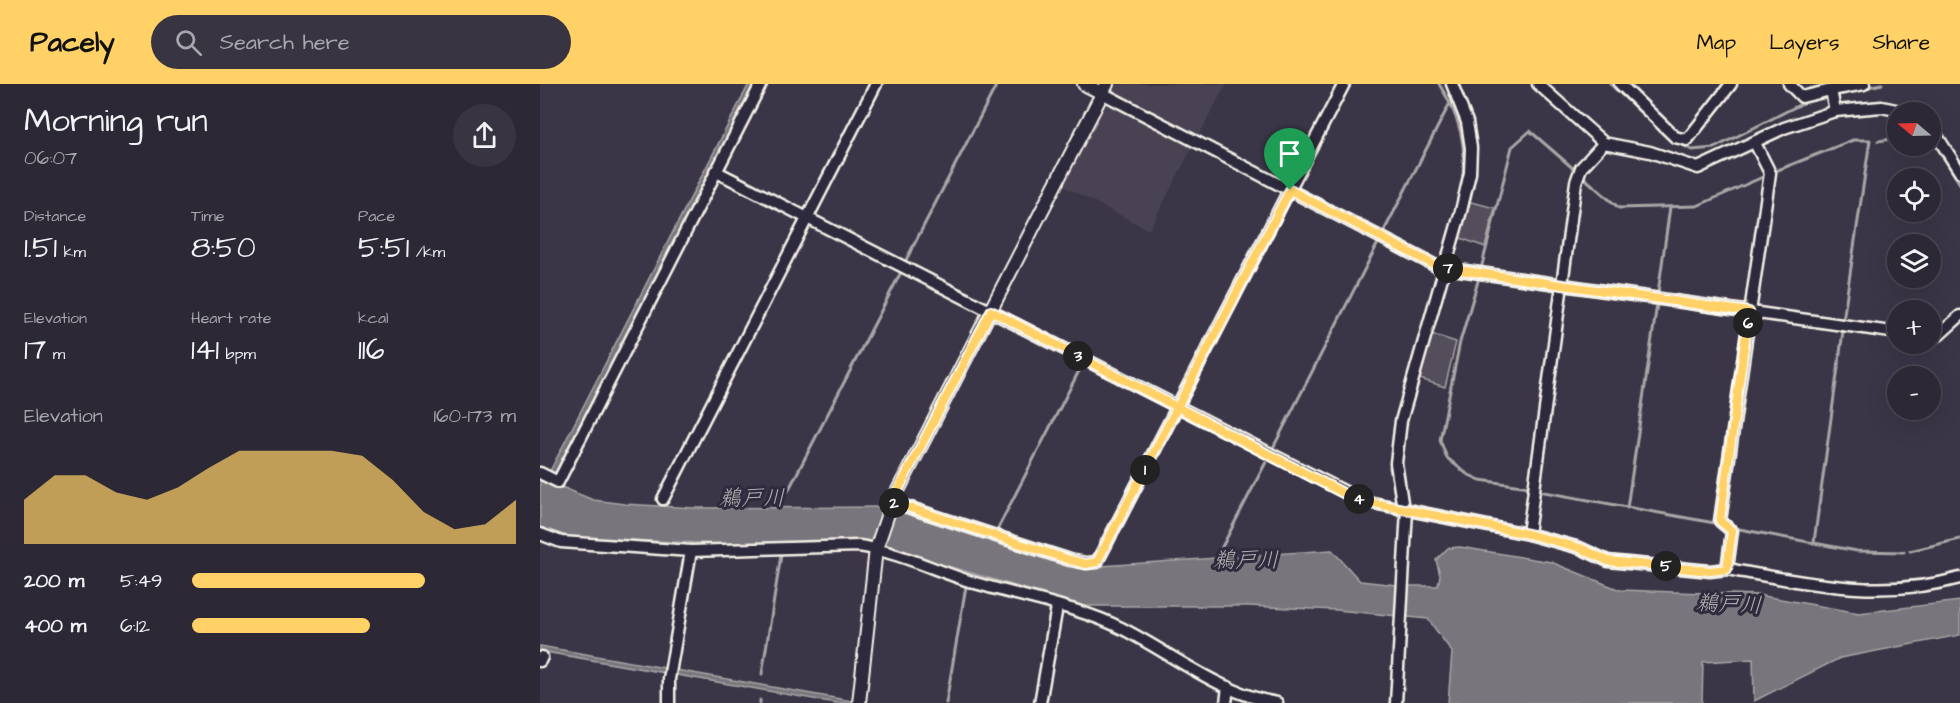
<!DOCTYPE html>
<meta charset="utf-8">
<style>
:root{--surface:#2c2835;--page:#383441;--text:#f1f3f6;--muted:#a6a6ad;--line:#484450;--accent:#ffd166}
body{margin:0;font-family:"Architects Daughter","Klee One",sans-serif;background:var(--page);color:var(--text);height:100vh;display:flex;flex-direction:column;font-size:22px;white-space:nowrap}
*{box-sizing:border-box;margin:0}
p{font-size:20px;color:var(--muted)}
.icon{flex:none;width:33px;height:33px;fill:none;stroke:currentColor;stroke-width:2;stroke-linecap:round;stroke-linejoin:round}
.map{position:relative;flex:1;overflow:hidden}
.drawer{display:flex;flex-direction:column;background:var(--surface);width:540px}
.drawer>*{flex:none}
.needle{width:39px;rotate:289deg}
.buttons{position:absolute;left:1347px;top:18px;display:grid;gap:12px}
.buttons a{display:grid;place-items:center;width:54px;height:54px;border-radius:50%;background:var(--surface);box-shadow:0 6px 24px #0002,0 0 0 2px var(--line);font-size:30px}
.pin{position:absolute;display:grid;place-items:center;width:51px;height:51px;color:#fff;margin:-62px -26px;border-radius:50% 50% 50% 0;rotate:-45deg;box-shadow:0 0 6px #0007}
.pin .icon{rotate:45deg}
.km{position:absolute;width:30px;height:30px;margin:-15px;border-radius:50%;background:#222;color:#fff;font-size:16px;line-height:30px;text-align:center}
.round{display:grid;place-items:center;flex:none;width:63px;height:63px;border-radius:32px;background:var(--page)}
.head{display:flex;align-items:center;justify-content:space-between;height:102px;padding:0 24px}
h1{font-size:33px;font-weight:600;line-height:45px}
.stats{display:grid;grid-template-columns:repeat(3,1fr);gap:9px;height:102px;padding:6px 24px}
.stats div{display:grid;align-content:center}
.stats b{font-size:30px;font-weight:600}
.stats small{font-size:16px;font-weight:400}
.stats p{font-size:16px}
.chart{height:168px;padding:12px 24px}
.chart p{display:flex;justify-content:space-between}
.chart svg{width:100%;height:108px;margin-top:6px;fill:var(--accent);opacity:.7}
ul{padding:0 24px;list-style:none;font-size:20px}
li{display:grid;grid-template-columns:96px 72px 1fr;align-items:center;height:45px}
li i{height:15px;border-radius:8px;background:var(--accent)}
header{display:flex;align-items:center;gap:36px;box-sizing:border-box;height:84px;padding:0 30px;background:var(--accent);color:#111}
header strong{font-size:28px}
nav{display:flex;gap:33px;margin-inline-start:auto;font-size:21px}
.search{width:420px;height:54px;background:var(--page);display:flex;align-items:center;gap:15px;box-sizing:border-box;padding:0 21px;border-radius:33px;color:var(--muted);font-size:22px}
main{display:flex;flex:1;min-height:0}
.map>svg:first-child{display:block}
.built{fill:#484352}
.green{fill:#534e5c;stroke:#a4a0a2;stroke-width:1.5}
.water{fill:#78747b;stroke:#aaa6a7;stroke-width:1.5}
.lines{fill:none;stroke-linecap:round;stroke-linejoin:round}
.stream{stroke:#aaa6a7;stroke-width:3}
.minor-casing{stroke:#f4f1e8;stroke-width:15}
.tertiary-casing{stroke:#f4f1e8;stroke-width:16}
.minor{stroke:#2f2a3d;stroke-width:10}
.tertiary{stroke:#2f2a3d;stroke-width:12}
.route-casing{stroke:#fff;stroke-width:12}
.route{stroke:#ffd166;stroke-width:8}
.labels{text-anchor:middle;stroke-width:6;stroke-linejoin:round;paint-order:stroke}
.water-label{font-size:22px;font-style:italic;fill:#b6b2b2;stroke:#2f2a3d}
</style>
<header>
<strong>Pacely</strong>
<div class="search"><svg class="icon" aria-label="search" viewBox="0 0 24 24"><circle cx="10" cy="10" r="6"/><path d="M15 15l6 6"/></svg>Search here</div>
<nav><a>Map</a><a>Layers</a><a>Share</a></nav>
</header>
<main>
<section class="drawer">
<div class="head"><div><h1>Morning run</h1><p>06:07</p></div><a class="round"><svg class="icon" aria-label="share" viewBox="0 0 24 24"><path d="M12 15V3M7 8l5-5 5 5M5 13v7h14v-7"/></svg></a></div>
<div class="stats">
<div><p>Distance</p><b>1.51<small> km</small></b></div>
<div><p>Time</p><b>8:50</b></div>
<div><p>Pace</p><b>5:51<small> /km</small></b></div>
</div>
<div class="stats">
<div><p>Elevation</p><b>17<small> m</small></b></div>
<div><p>Heart rate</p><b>141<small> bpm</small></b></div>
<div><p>kcal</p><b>116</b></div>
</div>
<div class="chart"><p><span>Elevation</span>160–173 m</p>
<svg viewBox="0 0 160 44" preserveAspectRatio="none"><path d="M0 44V26L10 16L20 16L30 23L40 26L50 21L60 13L70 6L80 6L90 6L100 6L110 8L120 18L130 31L140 38L150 36L160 26V44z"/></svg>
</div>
<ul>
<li><b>200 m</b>5:49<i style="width:72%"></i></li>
<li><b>400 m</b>6:12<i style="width:55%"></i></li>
</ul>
</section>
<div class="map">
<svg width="1420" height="619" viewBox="0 0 1420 619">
<rect width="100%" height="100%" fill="#3b3647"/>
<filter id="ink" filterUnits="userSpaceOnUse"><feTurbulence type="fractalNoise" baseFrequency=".0167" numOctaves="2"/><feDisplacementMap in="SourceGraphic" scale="12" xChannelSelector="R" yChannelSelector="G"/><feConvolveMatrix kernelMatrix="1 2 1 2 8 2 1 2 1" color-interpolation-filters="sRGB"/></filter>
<g filter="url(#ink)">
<!-- built -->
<g class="built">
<path d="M572 0H686L657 55 574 10Z"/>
<path d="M565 16 653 62 609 146 521 101Z"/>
</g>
<!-- green -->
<g class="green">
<path d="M927 117 955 124 945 163 918 153Z"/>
<path d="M891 250 916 258 905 303 877 294Z"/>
</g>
<!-- water -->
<g class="water">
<path d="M209 0H215L15 389 10 387Z"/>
<path d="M0 394 53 416 84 420 154 424 357 423 546 483 792 466 820 497 866 502H898L900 491 896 476 908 464 920 463 1011 478 1080 506 1218 511 1319 529 1420 517V551L1300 574 1214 617 1213 575 1163 578 1162 619H908L912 568 888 535 797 526 708 522H543L333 460 214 461 33 454 0 443Z"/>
<path d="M0 562 323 619H296L0 567Z"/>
</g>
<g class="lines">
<!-- stream -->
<g class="stream">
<path d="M899 0C920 33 929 64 921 103"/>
<path d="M1070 0 1122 48"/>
<path d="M1324 4 1342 0"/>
<path d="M1276 15 1286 13"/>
<path d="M1390 52 1420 100"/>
<path d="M1338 57 1358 54"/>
<path d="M1137 58 1152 66 1174 64 1267 17"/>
<path d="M1233 88 1313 56H1330L1303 237"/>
<path d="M1041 91 1079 124 1157 122 1225 92"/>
<path d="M844 147 910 19"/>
<path d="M901 175 909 150"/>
<path d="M365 178 457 0"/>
<path d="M941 185 972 63 990 47 1035 86"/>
<path d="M938 197 920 258 900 356 907 374 927 390 940 396 989 403"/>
<path d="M1118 209 1130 123"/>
<path d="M892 211 897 193"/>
<path d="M733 364 838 159"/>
<path d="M248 407 360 190"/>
<path d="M999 407 1180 440"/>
<path d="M856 415 850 384 856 339"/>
<path d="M1087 424 1117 220"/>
<path d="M857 430 862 436"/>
<path d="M1194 444 1317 467 1364 468"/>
<path d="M457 446 542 281"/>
<path d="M1274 458 1303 247"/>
<path d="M682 463 726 378"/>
<path d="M1370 467 1420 455"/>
<path d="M222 590 241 471"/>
<path d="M220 619V616"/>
<path d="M406 619 426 502"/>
</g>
<defs>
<g id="minor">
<path d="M998 0 1064 59 1110 68 1158 84 1244 44 1295 27 1342 23 1365 28"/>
<path d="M1080 0 1135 53 1147 56 1191 0"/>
<path d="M1249 0 1262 13 1291 6 1295 27"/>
<path d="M1291 6 1324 0"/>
<path d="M562 9 898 183 1358 249"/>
<path d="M1390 41 1420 88"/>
<path d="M175 87 823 417 988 450 1040 464 1068 477 1170 487 1187 485C1265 499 1342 516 1420 494"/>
<path d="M1390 253 1399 251 1420 232"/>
<path d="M0 389 18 398 221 0"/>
<path d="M123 415 336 0"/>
<path d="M352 418 530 476 546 479 557 478 804 0"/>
<path d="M863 425 856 379 861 337 921 127 930 89 931 64 927 38 912 0"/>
<path d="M0 450 21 458 151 467 319 462C358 468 394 486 432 498 477 512 540 523 581 544 631 569 681 610 737 619"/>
<path d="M988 450 1036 98 1041 84 1064 59"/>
<path d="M1187 485 1192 447 1180 437 1230 89 1215 59"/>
<path d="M0 577 2 573"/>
<path d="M129 619V595L151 467"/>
<path d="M500 619 517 523"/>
<path d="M686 619 688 603"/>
<path d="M856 619 867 426"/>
</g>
<g id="tertiary">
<path d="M544 0 562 9"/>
<path d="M319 619 336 465 352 418 567 0"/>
</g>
</defs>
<!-- minor casing -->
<use href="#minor" class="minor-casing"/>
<!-- tertiary casing -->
<use href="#tertiary" class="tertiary-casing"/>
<!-- minor -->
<use href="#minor" class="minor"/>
<!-- tertiary -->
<use href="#tertiary" class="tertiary"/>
</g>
</g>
<g class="lines" filter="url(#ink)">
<defs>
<path id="route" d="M750 106 557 478 546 480 530 476 352 418 451 227C570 289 689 350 807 411L823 417 988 450 1040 464 1068 477 1170 487 1187 485 1192 447 1180 437 1209 228 898 183 750 106"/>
</defs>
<!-- route casing -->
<use href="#route" class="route-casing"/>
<!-- route -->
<use href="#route" class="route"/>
</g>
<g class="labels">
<!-- water labels -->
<g class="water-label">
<text x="212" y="421">鵜戸川</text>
<text x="706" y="483">鵜戸川</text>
<text transform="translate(1189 519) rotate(3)" y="8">鵜戸川</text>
</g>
</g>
</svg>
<div class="buttons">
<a><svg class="needle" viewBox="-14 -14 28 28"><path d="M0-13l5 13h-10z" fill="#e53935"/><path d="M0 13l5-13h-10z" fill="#a6a6ad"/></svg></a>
<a><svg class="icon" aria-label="locate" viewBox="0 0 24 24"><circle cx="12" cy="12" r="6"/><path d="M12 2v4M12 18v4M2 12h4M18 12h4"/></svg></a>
<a><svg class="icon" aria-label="layers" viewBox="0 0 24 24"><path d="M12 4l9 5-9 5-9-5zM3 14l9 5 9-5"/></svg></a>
<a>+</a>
<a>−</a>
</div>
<div class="pin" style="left:750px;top:106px;background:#1e9e55"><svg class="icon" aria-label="arrive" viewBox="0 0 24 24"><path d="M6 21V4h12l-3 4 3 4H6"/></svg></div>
<b class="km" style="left:605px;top:386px">1</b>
<b class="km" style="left:354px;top:419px">2</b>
<b class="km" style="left:538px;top:272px">3</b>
<b class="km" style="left:819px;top:415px">4</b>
<b class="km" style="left:1126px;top:482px">5</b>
<b class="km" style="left:1208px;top:239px">6</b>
<b class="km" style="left:908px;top:184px">7</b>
</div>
</main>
